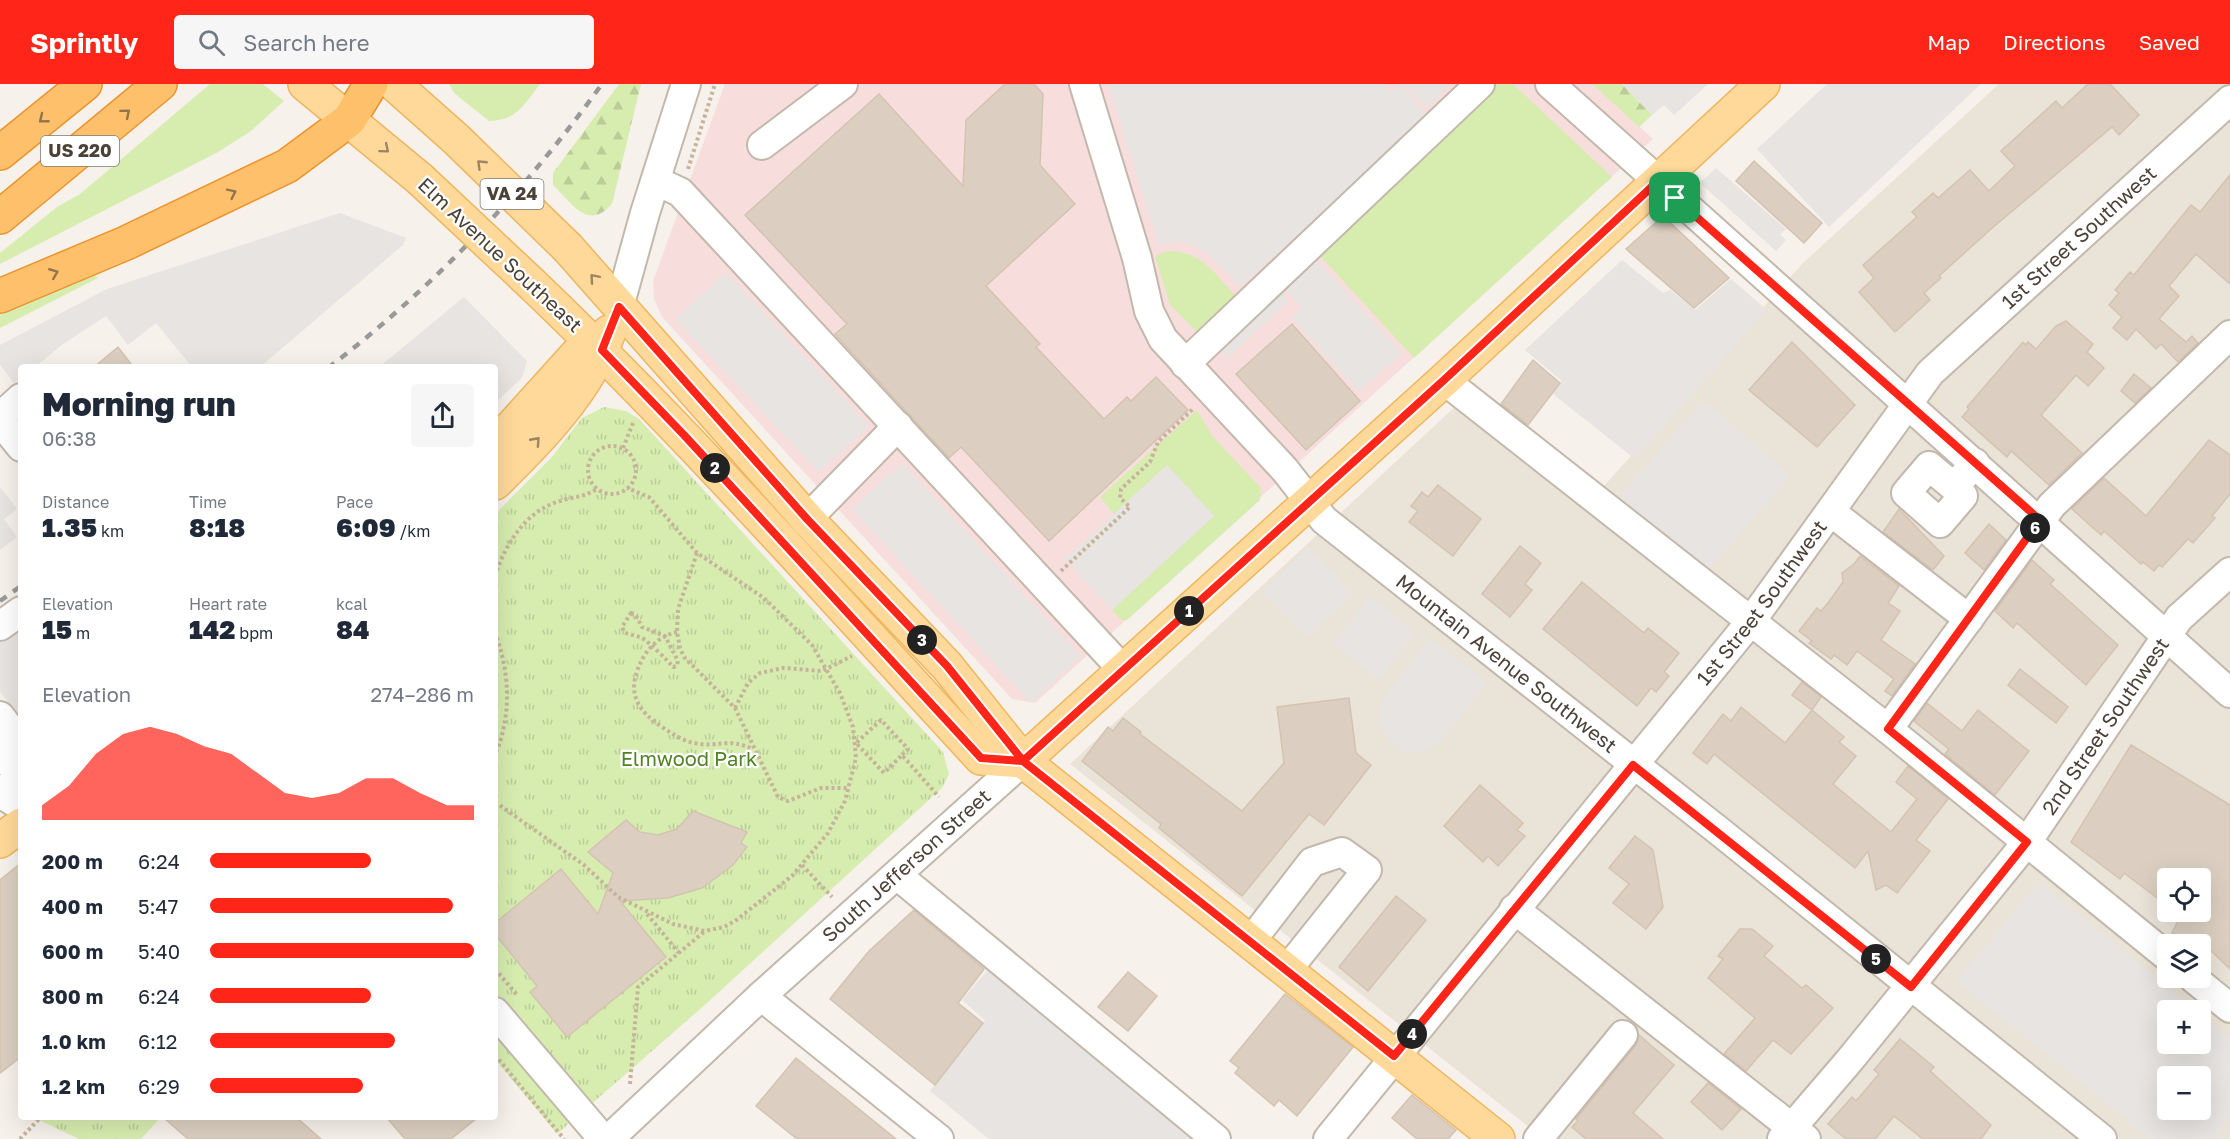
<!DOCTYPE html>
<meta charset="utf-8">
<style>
:root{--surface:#fff;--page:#f6f6f7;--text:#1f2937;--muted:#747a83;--accent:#ff2518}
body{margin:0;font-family:"Golos Text",sans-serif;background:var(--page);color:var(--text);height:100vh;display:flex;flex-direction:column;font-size:22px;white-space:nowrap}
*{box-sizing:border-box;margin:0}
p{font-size:20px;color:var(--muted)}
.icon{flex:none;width:33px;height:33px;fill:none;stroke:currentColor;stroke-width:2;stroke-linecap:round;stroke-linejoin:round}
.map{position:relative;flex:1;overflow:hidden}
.sheet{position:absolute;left:18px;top:280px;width:480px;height:756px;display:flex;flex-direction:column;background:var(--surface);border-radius:6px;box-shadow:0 6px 24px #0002}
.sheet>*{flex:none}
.buttons{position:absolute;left:2157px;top:784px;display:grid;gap:12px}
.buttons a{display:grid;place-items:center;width:54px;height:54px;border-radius:6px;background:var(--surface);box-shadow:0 6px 24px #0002;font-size:30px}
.pin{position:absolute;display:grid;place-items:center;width:51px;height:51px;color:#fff;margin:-26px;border-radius:12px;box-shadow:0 3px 9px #0006}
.km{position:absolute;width:30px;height:30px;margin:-15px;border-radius:50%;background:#222;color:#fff;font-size:16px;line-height:30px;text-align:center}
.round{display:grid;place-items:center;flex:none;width:63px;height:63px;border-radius:6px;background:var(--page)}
.headline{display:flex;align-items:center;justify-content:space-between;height:102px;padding:0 24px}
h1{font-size:33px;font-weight:800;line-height:45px}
.metrics{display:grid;grid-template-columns:repeat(3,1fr);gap:9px;height:102px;padding:6px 24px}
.metrics div{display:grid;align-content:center}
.metrics b{font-size:26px;font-weight:800}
.metrics small{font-size:16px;font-weight:400}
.metrics p{font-size:16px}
.chart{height:168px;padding:12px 24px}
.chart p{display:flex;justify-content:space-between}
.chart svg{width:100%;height:108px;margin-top:6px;fill:var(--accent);opacity:.7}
ul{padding:0 24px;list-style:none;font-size:20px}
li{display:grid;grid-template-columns:96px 72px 1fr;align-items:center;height:45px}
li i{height:15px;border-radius:8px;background:var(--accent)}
header{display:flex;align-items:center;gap:36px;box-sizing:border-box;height:84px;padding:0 30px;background:var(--accent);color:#fff}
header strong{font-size:28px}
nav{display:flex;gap:33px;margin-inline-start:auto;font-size:21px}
.search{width:420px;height:54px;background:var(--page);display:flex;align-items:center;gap:15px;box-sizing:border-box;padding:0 21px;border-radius:6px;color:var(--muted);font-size:22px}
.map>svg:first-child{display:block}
.residential{fill:#eae3d7;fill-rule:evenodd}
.medical{fill:#f7dedd}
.green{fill:#d7edaf}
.forest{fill:url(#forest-firs)}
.park{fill:url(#park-tufts)}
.parking{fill:#e7e4e1;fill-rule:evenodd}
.building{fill:#dccfc1;stroke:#d4c3b0;stroke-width:1.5}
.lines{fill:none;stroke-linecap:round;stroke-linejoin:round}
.minor-casing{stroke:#c3b8ab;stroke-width:32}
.major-casing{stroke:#eeb65f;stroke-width:36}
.highway-casing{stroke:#eb942e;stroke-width:36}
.path{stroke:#c6b39b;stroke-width:4;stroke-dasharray:3 3;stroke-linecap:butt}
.minor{stroke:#fff;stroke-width:28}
.major{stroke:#ffd99a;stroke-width:33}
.highway{stroke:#ffc06c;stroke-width:33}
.rail{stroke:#999;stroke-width:4.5;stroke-dasharray:8 8;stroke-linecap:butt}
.major-bridge-casing{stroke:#eeb65f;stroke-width:36;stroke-linecap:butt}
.major-bridge{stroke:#ffd99a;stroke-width:33}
.oneway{stroke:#93744c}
.oneway2{stroke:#9c8564}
.route-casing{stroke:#fff;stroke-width:12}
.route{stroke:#ff2518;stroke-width:8}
.labels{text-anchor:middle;stroke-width:4.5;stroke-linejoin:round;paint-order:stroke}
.shield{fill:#fff;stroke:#817a73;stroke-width:1.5}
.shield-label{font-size:18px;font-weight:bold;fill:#4b4137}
.street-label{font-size:20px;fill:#4b4137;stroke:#fff}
.park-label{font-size:20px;fill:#518324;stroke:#fff}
</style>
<header>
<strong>Sprintly</strong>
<div class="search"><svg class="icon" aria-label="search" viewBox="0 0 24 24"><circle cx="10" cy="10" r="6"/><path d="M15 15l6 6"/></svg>Search here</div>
<nav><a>Map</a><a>Directions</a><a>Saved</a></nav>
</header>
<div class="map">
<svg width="2230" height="1055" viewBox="0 0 2230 1055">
<defs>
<pattern id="forest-firs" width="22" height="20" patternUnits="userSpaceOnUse" patternTransform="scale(1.5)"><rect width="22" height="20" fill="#d7edaf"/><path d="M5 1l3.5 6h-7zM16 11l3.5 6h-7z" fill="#bacc97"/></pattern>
<pattern id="park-tufts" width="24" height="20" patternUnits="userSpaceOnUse" patternTransform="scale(1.5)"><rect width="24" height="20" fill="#d7edaf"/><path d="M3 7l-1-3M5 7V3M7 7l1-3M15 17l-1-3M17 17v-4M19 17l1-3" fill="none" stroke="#bacc97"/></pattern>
</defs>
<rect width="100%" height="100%" fill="#f6f1ea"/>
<!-- residential -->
<path class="residential" d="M1999 0H2230V1055H1544L1070 680 1458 320 1587 421 1802 180ZM2168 795H2200V828H2168ZM2168 861H2200V894H2168ZM2168 927H2200V960H2168ZM2168 993H2200V1026H2168Z"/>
<!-- medical -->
<path class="medical" d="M725 0H1592L1653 55 1035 619 1012 615 662 233 654 215 653 197Z"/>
<!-- green -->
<g class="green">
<path d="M210 0H263L284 17 251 47 218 68 0 180V169L57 123 80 110Z"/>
<path d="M449 0H540C524 21 517 36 489 37L454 9Z"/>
<path d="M1490 0H1513L1612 93 1414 274 1312 163Z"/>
<path d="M1167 167C1202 167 1213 188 1235 211L1197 248 1170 221 1155 172Z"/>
<path d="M95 191 98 194 0 244V230Z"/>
<path d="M1197 326 1213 353 1261 404 1260 416 1127 536H1121L1112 526 1214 432 1167 381 1114 430 1100 413Z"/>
</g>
<!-- forest -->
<g class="forest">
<path d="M619 0H641L612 120C587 147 573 120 553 101V89Z"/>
<path d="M1592 0H1622L1652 31 1639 43Z"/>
</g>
<!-- park -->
<g class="park">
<path d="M604 323 626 327 639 335 943 668 949 690 942 704 707 919 557 1050 495 975V430L552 373 582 334Z"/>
<path d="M35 1034H160L141 1055H79Z"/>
</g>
<!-- parking -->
<g class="parking">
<path d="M1108 0H1384L1391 7 1400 0 1428 32 1240 203 1207 169 1189 160 1175 158 1159 161Z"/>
<path d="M1402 0H1450L1428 24Z"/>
<path d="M1622 0H1708L1674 31 1664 21 1652 31Z"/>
<path d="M1827 0H1981L1829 143 1757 65Z"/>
<path d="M1716 84 1786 145 1780 150 1786 156 1776 167 1700 99Z"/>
<path d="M340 129 406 154 403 161 260 283H192L156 239 128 261 106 232 63 260 35 283 21 284V294L14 299 0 281V261L107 205Z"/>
<path d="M1299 157 1402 269 1359 308 1291 234 1302 224 1283 203 1280 206 1289 217 1227 274 1202 247Z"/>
<path d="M1622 176 1663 209 1670 206 1695 226 1731 195 1767 226 1635 375 1553 310 1562 297 1525 266Z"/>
<path d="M726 188 869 342 819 388 675 235Z"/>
<path d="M464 213 527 277 522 294 495 319V284L379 283Z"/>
<path d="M1704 317 1791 392 1703 492 1613 420Z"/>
<path d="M902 379 1081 572 1031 619 852 425Z"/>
<path d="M1167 381 1214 432 1112 526 1065 475Z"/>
<path d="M0 403 17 425 4 435 17 453 0 466Z"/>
<path d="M1309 463 1353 510 1306 553 1262 507Z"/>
<path d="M1370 512 1416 549 1379 596 1333 560Z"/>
<path d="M21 539V633L0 608V554Z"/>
<path d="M1430 555 1487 599 1439 660 1430 666 1416 669 1403 667 1393 660 1381 644V622L1385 611Z"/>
<path d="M2039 798 2197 927H2168V960H2200L2201 930 2230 954V1036L2215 1055H2151L1956 897ZM2168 993H2200V1026H2168Z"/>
<path d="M990 883 1199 1055H989L930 1007 985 936 962 916Z"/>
</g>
<!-- building -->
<g class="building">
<path d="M1005 0H1034L1043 10 1040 81 1075 120 986 202 1040 260 1036 263 1104 335 1127 313 1131 317 1156 293 1188 326 1049 457 961 363 949 374 835 250 847 240 745 131 879 10 963 102 966 36Z"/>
<path d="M2088 0H2110L2139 31 2119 51 2112 43 1991 145 1939 192 1941 194 1924 209 1930 216 1895 248 1859 208 1874 194 1863 181 1917 133 1912 128 1933 109 1938 114 1970 86 1989 107 2015 82 2001 67 2056 17 2062 24Z"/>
<path d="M1754 77 1822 139 1804 159 1736 97Z"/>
<path d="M2230 91V200L2196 170 2169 202 2179 212 2159 235 2186 258 2192 252 2198 259 2178 278 2161 260 2156 265 2136 245 2127 256 2113 244 2122 233 2109 221 2119 209 2115 206 2130 188 2134 191 2191 121 2200 128Z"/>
<path d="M1663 132 1729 194 1694 224 1626 165Z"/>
<path d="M2066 237 2093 260 2087 268 2104 284 2088 302 2076 291 2041 331 2082 369 2049 401 2011 367 2007 373 1962 333 1969 325 1967 323 2023 258 2026 261 2028 258 2036 265 2056 242Z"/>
<path d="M1292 240 1360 317 1306 366 1236 290Z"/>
<path d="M1792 258 1855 321 1817 363 1749 306Z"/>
<path d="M118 263 134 284H93Z"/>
<path d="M1533 276 1560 299 1528 341 1501 320Z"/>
<path d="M2134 290 2151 304 2135 319 2121 307Z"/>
<path d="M2209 356 2230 371V410L2212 432 2215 434 2193 459 2188 455 2162 483 2159 481 2154 487 2143 478 2141 480 2104 447 2101 451 2072 425 2104 394 2146 432Z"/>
<path d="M1438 401 1481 435 1453 472 1409 438 1418 427 1411 422 1422 408 1428 413Z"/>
<path d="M1899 425 1944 472 1933 486 1883 448Z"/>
<path d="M1989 440 2006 456 1984 486 1965 469Z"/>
<path d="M1520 462 1541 479 1525 500 1532 506 1510 533 1482 510Z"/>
<path d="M1860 472 1899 502 1888 519 1900 527 1881 556 1915 580 1892 612 1885 607 1894 595 1857 567 1847 581 1834 571 1831 575 1809 559 1812 557 1799 547 1817 524 1821 527 1828 519 1843 498 1842 489 1854 480Z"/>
<path d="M2032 476 2054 496 2050 500 2118 561 2086 601 2017 539 2013 544 1995 527Z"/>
<path d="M1582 498 1644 549 1648 544 1679 569 1664 588 1669 592 1656 608 1651 604 1637 622 1543 545Z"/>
<path d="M2020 585 2068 623 2056 639 2008 601Z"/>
<path d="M1802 598 1821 613 1812 626 1792 611Z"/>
<path d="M1349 614 1356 669 1371 681 1324 741 1309 730 1242 812 1159 744 1161 740 1082 677 1108 643 1113 647 1123 634 1141 648 1140 650 1242 727 1284 679 1277 623Z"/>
<path d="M1927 619 1962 647 1978 626 2029 667 1995 711 1945 670 1949 665 1914 637Z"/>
<path d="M1741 623 1785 659 1812 626 1844 653 1839 658 1856 672 1833 700 1891 748 1917 715 1896 698 1908 682 1948 715 1916 756 1930 767 1897 809 1886 801 1876 806 1868 767 1855 784 1714 670 1707 680 1693 669 1723 630 1731 637Z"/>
<path d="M2131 661 2230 721V885L2200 856V853L2195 861H2179L2173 856 2177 851 2172 849 2182 828H2200V795H2168V822L2124 789 2120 795 2071 758Z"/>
<path d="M1480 701 1523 739 1517 746 1525 752 1498 782 1488 772 1483 778 1444 742Z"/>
<path d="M693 727 747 748 741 759 747 763 733 781 702 804 668 814 620 817 666 873 567 953 530 908 537 902 495 850V839L561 785 598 830 613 789 588 768 626 736 640 748 658 751 677 745Z"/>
<path d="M1635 752 1653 766 1663 823 1646 845 1613 819 1629 800 1609 784Z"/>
<path d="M21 779V973L0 989V796Z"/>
<path d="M1396 812 1426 836 1368 907 1339 883Z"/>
<path d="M914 826 984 885 958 919 983 939 935 1001 830 915 869 867Z"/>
<path d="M1740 845H1752L1773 862 1764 872 1802 904 1806 901 1833 924 1791 970 1773 956 1746 987 1724 970 1755 934 1708 894 1723 875 1718 872Z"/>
<path d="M1128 888 1157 912 1128 947 1098 923Z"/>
<path d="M1285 910 1353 963 1297 1032 1279 1016 1274 1022 1235 989 1239 984 1230 977Z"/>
<path d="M1639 951 1674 981 1633 1029 1663 1055H1586L1572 1043 1578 1037 1576 1035 1636 961Z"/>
<path d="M1900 955 1934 983 1930 987 1991 1041 1981 1055H1923L1894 1032 1875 1055H1846L1828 1040 1852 1013 1856 1017 1879 990 1874 986Z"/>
<path d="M796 974 896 1055H797L756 1022Z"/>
<path d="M1708 999 1741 1025 1722 1046 1691 1018Z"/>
<path d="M1412 1011 1456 1046 1448 1055H1417L1392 1034Z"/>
<path d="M164 1034H297L321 1055H188Z"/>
<path d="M387 1034H477L451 1055H405Z"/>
</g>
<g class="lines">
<defs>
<g id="minor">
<path id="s1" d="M1084 0 1137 174 1149 227 1163 255 1285 386 1324 436 1719 747 2102 1055"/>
<path d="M1550 0 2230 609"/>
<path d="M762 61 843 0"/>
<path d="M656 97 680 108 1124 587"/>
<path d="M619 223 645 129 686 0"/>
<path d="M1185 280 1480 0"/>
<path d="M1444 296 1888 645 2168 873"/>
<path d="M0 333 21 314"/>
<path d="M0 337 21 363"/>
<path d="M1954 403 1963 412 1940 439 1906 409 1929 382 1954 403 1975 379"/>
<path d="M1831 428 1969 535"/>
<path d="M807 435 898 342"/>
<path d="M0 542 21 527"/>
<path d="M0 632 21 660"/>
<path d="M1888 645 2052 421 2230 251"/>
<path d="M0 667 21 694"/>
<path d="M0 705 6 713 21 722"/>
<path d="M897 791 1216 1055"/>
<path d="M1514 825 1806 1055"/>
<path d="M1251 857 1312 778 1342 768 1367 786 1287 886"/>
<path d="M2193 894 2230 924"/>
<path d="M761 912 939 1055"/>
<path d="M495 928 603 1055"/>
<path id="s2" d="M609 1055 761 912 1023 677"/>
<path id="s3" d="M1328 1055 1751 537 1930 289 2230 16"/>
<path d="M1538 1055 1623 951"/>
<path id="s4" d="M1782 1055 1849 977 2027 758 2179 534 2230 488"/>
</g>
<g id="major">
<path d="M305 0 420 95"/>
<path d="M394 0 456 55"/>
<path d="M568 164 807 435 947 582 1023 677 1498 1055"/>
<path d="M533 201C690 351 833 514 981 674L1023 677"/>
<path d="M495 361 588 258"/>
<path d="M495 399C539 356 587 307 609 248"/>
<path d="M1023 677 1444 296 1763 0"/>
<path d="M0 757 21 741"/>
</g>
<g id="highway">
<path d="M0 69 85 0"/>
<path d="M0 133 160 0"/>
<path d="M0 212 126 159 287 82 349 36 371 0"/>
</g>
</defs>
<!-- minor casing -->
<use href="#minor" class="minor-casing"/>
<!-- major casing -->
<use href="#major" class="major-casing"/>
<!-- highway casing -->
<use href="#highway" class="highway-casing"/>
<!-- path -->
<g class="path">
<path d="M688 85 715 0"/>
<circle cx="612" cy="386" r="24"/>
<path d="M623 364 633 339"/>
<path d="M697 469 678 525 677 548 680 564 684 573 735 624 778 713 788 717 821 704H849"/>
<path d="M1061 487 1130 423 1120 414 1121 405 1150 378 1158 358 1194 324"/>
<path d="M495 492C504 463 524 430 554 419 569 413 585 414 598 404"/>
<path d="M631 529 635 530 642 543 665 552 678 577 677 582 673 583C670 579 647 556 642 554 636 551 629 551 624 548L622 543Z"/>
<path d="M495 548C510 589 512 631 495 671"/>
<path d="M677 548C663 551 652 560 644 572 625 606 634 625 665 645 674 651 684 657 694 659 718 664 727 653 753 665"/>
<path d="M735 624 748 599 760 589 783 584 822 587 852 572"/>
<path d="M902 671 908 665 881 636 856 659 884 689 902 671 939 713"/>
<path d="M495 718 584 781 618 813 673 840 705 847 724 843 735 837 792 792 828 749 845 717 856 674 853 643 840 609 812 561 764 514 697 469 649 413 627 404"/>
<path d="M802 781 832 813"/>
<path d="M647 830 679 869"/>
<path d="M495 885 518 912"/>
<path d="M495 971 564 1055"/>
<path d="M630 1000 638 903 705 847"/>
<path d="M20 1055 40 1034"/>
</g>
<!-- minor -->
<use href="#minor" class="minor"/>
<!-- major -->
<use href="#major" class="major"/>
<!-- highway -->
<use href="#highway" class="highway"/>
<!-- rail -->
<g class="rail">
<path d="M328 284C433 204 525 107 602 0"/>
<path d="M0 517 21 502"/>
</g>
<defs>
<g id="major-bridge">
<path d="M456 55 568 164"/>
<path d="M420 95 533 201"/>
</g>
</defs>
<!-- major-bridge casing -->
<use href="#major-bridge" class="major-bridge-casing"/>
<!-- major-bridge -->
<use href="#major-bridge" class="major-bridge"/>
</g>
<!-- one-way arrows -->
<defs><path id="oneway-chevron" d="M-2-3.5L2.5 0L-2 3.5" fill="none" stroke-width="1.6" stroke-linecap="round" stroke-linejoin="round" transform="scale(1.5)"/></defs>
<g class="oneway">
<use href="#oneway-chevron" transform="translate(126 29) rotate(-40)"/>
<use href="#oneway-chevron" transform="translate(43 35) rotate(141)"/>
<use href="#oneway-chevron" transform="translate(232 109) rotate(-26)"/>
<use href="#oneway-chevron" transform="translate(54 189) rotate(-22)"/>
</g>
<g class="oneway2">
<use href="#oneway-chevron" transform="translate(385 65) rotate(40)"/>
<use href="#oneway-chevron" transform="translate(481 80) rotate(-136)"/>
<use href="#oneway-chevron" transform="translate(594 194) rotate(-131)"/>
<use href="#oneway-chevron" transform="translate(536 357) rotate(-48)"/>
</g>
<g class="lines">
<defs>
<path id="route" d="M1675 114 1657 98 1444 296 1023 677 981 674 684 351 602 266 619 223 807 435 947 582 1023 677 1394 972 1633 681 1911 903 2027 758 1888 645 2040 436 1675 114"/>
</defs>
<!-- route casing -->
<use href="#route" class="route-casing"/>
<!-- route -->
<use href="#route" class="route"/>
</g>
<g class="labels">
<!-- shield labels -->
<g class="shield">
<rect x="41" y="52" width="78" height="30" rx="4.5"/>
<rect x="480.5" y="95" width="63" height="30" rx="4.5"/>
</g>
<g class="shield-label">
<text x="80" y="73">US 220</text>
<text x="512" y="116">VA 24</text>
</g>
<!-- street labels -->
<g class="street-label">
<text dy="7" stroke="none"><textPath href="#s3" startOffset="1176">1st Street Southwest</textPath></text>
<text transform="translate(500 171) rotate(43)" y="7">Elm Avenue Southeast</text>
<text dy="7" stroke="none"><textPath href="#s3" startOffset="690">1st Street Southwest</textPath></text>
<text dy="7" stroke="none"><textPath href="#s1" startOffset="742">Mountain Avenue Southwest</textPath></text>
<text dy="7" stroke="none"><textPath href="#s4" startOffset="525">2nd Street Southwest</textPath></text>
<text dy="7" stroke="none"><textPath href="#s2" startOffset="404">South Jefferson Street</textPath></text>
</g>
<!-- park labels -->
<g class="park-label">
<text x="689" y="682">Elmwood Park</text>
</g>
</g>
</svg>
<div class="buttons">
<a><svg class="icon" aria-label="locate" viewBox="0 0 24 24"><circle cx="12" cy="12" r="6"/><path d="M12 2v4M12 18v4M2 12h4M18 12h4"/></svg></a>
<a><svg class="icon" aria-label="layers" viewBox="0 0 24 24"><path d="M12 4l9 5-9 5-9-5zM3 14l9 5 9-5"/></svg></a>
<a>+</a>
<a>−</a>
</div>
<div class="pin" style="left:1675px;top:114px;background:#1e9e55"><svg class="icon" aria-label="arrive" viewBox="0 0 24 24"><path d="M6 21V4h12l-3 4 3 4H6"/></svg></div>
<b class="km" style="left:1189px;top:527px">1</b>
<b class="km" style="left:715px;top:384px">2</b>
<b class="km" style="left:922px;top:556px">3</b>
<b class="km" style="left:1412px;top:950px">4</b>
<b class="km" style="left:1876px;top:875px">5</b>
<b class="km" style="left:2035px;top:444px">6</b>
<section class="sheet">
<div class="headline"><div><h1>Morning run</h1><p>06:38</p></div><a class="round"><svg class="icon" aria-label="share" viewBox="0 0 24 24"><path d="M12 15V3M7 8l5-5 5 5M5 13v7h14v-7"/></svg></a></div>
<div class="metrics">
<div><p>Distance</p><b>1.35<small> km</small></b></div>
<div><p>Time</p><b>8:18</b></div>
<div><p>Pace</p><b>6:09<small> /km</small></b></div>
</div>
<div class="metrics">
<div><p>Elevation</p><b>15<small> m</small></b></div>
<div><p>Heart rate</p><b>142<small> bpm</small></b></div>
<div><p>kcal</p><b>84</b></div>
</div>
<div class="chart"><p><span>Elevation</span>274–286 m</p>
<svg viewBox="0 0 160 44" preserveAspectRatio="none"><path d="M0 44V38L10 30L20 17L30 9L40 6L50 9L60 14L70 17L80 25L90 33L100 35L110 33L120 27L130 27L140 33L150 38L160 38V44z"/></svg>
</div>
<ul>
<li><b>200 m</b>6:24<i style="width:61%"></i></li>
<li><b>400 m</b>5:47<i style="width:92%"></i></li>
<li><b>600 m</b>5:40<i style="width:100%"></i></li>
<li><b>800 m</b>6:24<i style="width:61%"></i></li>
<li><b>1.0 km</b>6:12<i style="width:70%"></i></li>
<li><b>1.2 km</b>6:29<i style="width:58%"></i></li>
</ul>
</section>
</div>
